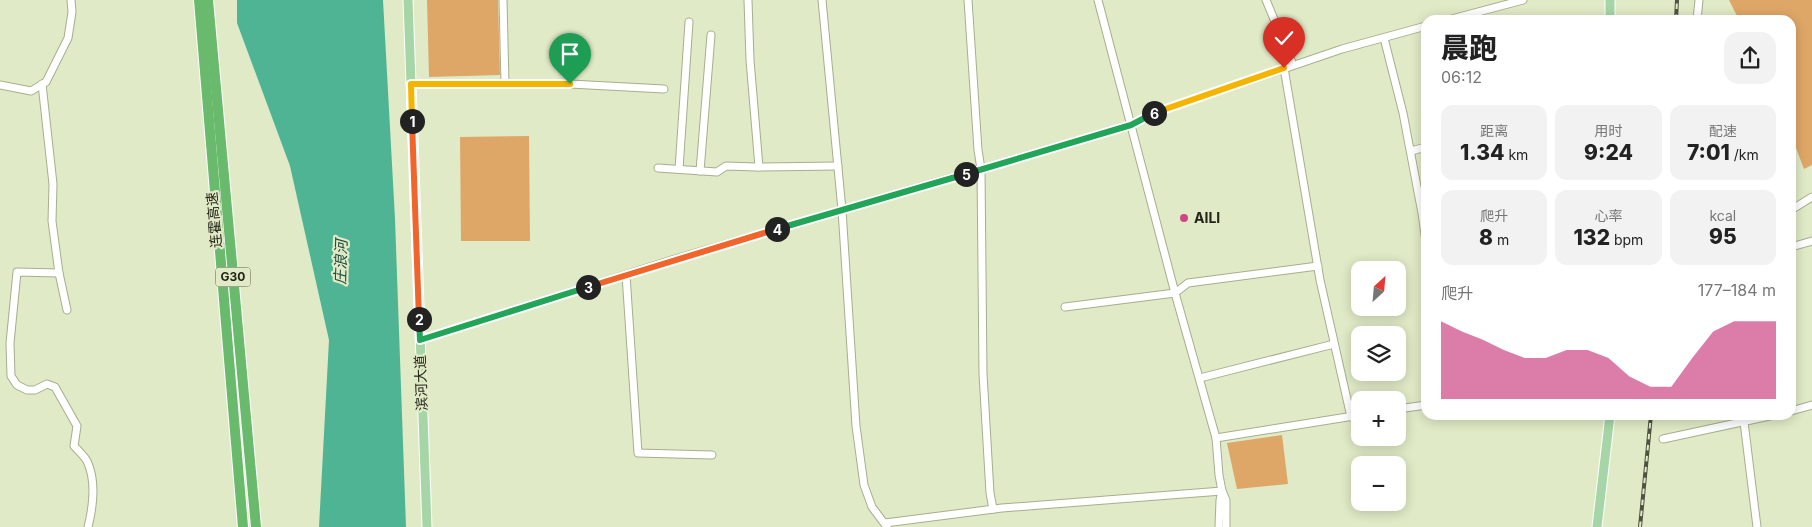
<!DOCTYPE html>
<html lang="zh">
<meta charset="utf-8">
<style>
:root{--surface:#fff;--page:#f2f2f2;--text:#222;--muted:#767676;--accent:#cd4686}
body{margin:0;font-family:Inter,"Noto Sans SC",sans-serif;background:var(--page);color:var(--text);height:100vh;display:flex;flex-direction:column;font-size:19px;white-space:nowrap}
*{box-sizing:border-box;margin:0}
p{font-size:16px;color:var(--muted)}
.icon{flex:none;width:28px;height:28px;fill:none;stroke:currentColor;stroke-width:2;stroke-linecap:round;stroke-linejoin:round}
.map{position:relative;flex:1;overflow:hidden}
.details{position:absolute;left:1421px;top:15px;width:375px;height:405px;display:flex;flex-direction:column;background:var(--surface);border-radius:15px;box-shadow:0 2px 12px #0003}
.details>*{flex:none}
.needle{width:32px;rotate:26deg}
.fabs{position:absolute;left:1351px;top:261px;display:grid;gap:10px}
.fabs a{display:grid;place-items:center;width:55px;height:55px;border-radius:10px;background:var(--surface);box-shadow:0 2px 12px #0003;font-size:25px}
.pin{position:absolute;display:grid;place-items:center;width:42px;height:42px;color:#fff;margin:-51px -21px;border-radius:50% 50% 50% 0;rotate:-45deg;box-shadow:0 0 5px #0007}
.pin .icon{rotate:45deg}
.km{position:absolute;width:25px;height:25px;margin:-12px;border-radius:50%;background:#222;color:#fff;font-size:14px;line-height:25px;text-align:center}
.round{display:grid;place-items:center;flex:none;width:52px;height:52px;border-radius:15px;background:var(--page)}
.summary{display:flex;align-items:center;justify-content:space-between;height:85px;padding:0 20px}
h1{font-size:28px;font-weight:800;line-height:38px}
.stats{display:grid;grid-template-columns:repeat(3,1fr);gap:8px;height:85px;padding:5px 20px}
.stats div{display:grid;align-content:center;border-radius:12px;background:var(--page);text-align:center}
.stats b{font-size:21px;font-weight:800}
.stats small{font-size:14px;font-weight:400}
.stats p{font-size:14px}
.chart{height:140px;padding:10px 20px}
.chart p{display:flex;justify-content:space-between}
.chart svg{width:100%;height:90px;margin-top:5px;fill:var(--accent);opacity:.7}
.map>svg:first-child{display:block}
.green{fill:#dea767}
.water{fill:#4fb494}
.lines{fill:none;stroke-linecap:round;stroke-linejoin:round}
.minor-casing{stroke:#a6af8d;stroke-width:9}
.major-casing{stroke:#fff;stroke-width:11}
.highway-casing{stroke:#fff;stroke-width:12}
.minor{stroke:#fff;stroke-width:7}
.major{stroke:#a6d6a7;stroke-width:9}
.highway{stroke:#6aba6d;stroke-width:10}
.rail-casing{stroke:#4e5240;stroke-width:4}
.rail{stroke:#e0eac6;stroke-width:2;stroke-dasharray:5.5;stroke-linecap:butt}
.split-1-casing{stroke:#fff;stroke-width:10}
.split-2-casing{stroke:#fff;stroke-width:10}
.split-3-casing{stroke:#fff;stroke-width:10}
.split-4-casing{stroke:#fff;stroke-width:10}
.split-5-casing{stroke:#fff;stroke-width:10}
.split-6-casing{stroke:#fff;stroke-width:10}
.split-7-casing{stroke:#fff;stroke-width:10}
.split-1{stroke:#f5b400;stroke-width:6}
.split-2{stroke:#f0652b;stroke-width:6}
.split-3{stroke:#22a559;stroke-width:6}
.split-4{stroke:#f0652b;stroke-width:6}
.split-5{stroke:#22a559;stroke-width:6}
.split-6{stroke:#22a559;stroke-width:6}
.split-7{stroke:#f5b400;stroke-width:6}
.poi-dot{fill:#cd4686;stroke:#e0eac6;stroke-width:2}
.labels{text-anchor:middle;stroke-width:4.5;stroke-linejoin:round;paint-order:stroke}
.shield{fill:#e0eac6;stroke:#5a5f4c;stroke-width:1}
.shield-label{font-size:12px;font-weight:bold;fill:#212417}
.poi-label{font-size:14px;font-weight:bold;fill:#212417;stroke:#e0eac6;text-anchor:start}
.street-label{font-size:14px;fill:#212417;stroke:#e0eac6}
.water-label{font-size:15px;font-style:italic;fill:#1e4a3c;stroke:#e0eac6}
</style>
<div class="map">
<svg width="1812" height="527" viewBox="0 0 1812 527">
<rect width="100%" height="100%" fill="#e0eac6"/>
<!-- green -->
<g class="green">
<path d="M427 0H498L500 75 429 77Z"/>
<path d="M1729 0H1812V165L1804 169 1791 135V20H1739Z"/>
<path d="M529 136 530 241H461L460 137Z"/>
<path d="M1282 435 1288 484 1237 489 1227 443Z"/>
</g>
<!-- water -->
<path class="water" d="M237 0H383L395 219 406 527H319L329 340 290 166 237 23Z"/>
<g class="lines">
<defs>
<g id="minor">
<path d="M503 0 505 84"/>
<path d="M748 0 750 60 759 167"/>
<path d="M822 0 842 210 856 426 864 485 872 507 887 527"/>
<path d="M968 0 978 150 981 169 983 374 990 493 993 509"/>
<path d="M1098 0 1175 293 1216 438 1219 475 1222 491 1226 500V527"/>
<path d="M1266 0 1293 65"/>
<path d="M1448 20 1523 0"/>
<path d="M1697 20 1699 0"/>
<path d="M1384 38 1403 113 1422 213 1426 242"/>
<path d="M1284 68 1320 280 1351 417"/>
<path d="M42 84 53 184 52 221 59 273 67 310"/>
<path d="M411 84H570L664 89"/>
<path d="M0 85 31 91 46 82 68 38 72 12 71 0"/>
<path d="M1411 151 1426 147"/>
<path d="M658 168 717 172 726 166 756 167 838 166"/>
<path d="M679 169 689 22"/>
<path d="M700 171 711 35"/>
<path d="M1791 210 1812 197"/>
<path d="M1791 247 1812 241"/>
<path d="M59 273 17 272 10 343 11 376 17 385 27 390H35L47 384 55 387 77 426 74 446C78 450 84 456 87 461 96 480 93 507 88 527"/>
<path d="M626 275 638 453 712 455"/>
<path d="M1065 307 1175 293 1188 283 1318 266"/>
<path d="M420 340 675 259 1131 125 1157 112 1342 49 1426 26"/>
<path d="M1200 378 1334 344"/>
<path d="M1398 409 1426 405"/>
<path d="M1791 411 1812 405"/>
<path d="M1740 415 1744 422 1757 527"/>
<path d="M1216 438 1360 415"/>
<path d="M1663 439 1774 415"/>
<path d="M885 523 1002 508 1222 491"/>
<path d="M1219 527 1220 500 1222 491"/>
</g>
<g id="major">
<path d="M408 0 427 527"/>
<path d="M1610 0V20"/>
<path d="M1597 527 1610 415"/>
</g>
<g id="highway">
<path d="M199 0 243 527"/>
<path d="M208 0 256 527"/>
</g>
</defs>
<!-- minor casing -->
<use href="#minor" class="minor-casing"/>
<!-- major casing -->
<use href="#major" class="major-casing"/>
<!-- highway casing -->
<use href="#highway" class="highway-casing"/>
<!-- minor -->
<use href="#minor" class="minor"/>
<!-- major -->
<use href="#major" class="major"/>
<!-- highway -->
<use href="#highway" class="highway"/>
<defs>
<g id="rail">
<path d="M1676 20 1677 0"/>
<path d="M1640 527 1651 415"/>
</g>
</defs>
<!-- rail casing -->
<use href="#rail" class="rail-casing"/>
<!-- rail -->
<use href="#rail" class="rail"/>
</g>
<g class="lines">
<defs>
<path id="split-1" d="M412 121 411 84H570"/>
<path id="split-2" d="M412 121 419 319"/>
<path id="split-3" d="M419 319 420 340 588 287"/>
<path id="split-4" d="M588 287 777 229"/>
<path id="split-5" d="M777 229 966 174"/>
<path id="split-6" d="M966 174 1131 125 1154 113"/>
<path id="split-7" d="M1154 113 1284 68"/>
</defs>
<!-- split-1 casing -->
<use href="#split-1" class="split-1-casing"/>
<!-- split-2 casing -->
<use href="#split-2" class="split-2-casing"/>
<!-- split-3 casing -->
<use href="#split-3" class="split-3-casing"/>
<!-- split-4 casing -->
<use href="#split-4" class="split-4-casing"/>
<!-- split-5 casing -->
<use href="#split-5" class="split-5-casing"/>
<!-- split-6 casing -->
<use href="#split-6" class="split-6-casing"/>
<!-- split-7 casing -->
<use href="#split-7" class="split-7-casing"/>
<!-- split-1 -->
<use href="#split-1" class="split-1"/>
<!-- split-2 -->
<use href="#split-2" class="split-2"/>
<!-- split-3 -->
<use href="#split-3" class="split-3"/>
<!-- split-4 -->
<use href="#split-4" class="split-4"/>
<!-- split-5 -->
<use href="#split-5" class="split-5"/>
<!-- split-6 -->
<use href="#split-6" class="split-6"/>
<!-- split-7 -->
<use href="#split-7" class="split-7"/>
</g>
<!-- markers -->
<circle class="poi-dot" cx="1184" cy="218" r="5"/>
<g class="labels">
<!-- shield labels -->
<rect class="shield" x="215.5" y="267.5" width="35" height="19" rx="4"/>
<g class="shield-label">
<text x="233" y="281">G30</text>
</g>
<!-- poi labels -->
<g class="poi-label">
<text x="1194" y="223">AILI</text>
</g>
<!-- street labels -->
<g class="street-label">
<text transform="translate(214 220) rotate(-95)" y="5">连霍高速</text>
<text transform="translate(421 383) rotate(-92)" y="5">滨河大道</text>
</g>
<!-- water labels -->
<g class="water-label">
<text transform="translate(341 262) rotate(-88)" y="5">庄浪河</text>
</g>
</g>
</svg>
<div class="fabs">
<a><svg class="needle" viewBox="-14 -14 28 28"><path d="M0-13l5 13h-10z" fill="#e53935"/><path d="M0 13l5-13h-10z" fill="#767676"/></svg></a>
<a><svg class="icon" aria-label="layers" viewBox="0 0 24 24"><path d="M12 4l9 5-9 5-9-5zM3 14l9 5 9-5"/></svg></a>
<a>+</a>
<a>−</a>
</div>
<div class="pin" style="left:570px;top:84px;background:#1e9e55"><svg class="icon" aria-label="arrive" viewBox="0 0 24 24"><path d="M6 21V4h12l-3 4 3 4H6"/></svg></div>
<div class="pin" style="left:1284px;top:68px;background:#d93025"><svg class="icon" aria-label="check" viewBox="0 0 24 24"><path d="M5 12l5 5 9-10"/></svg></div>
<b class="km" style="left:412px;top:121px">1</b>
<b class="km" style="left:419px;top:319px">2</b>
<b class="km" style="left:588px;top:287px">3</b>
<b class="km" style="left:777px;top:229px">4</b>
<b class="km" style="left:966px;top:174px">5</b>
<b class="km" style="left:1154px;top:113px">6</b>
<section class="details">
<div class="summary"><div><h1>晨跑</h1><p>06:12</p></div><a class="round"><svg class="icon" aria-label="share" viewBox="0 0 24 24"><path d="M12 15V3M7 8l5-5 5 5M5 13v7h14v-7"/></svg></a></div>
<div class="stats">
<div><p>距离</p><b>1.34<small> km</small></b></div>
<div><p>用时</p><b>9:24</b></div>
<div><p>配速</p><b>7:01<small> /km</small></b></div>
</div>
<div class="stats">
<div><p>爬升</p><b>8<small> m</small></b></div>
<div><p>心率</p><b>132<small> bpm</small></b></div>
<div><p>kcal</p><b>95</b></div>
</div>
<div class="chart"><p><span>爬升</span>177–184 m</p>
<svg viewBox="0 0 160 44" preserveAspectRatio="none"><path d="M0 44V6L10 11L20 15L30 20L40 24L50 24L60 20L70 20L80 24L90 33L100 38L110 38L120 24L130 11L140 6L150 6L160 6V44z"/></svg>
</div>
</section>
</div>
